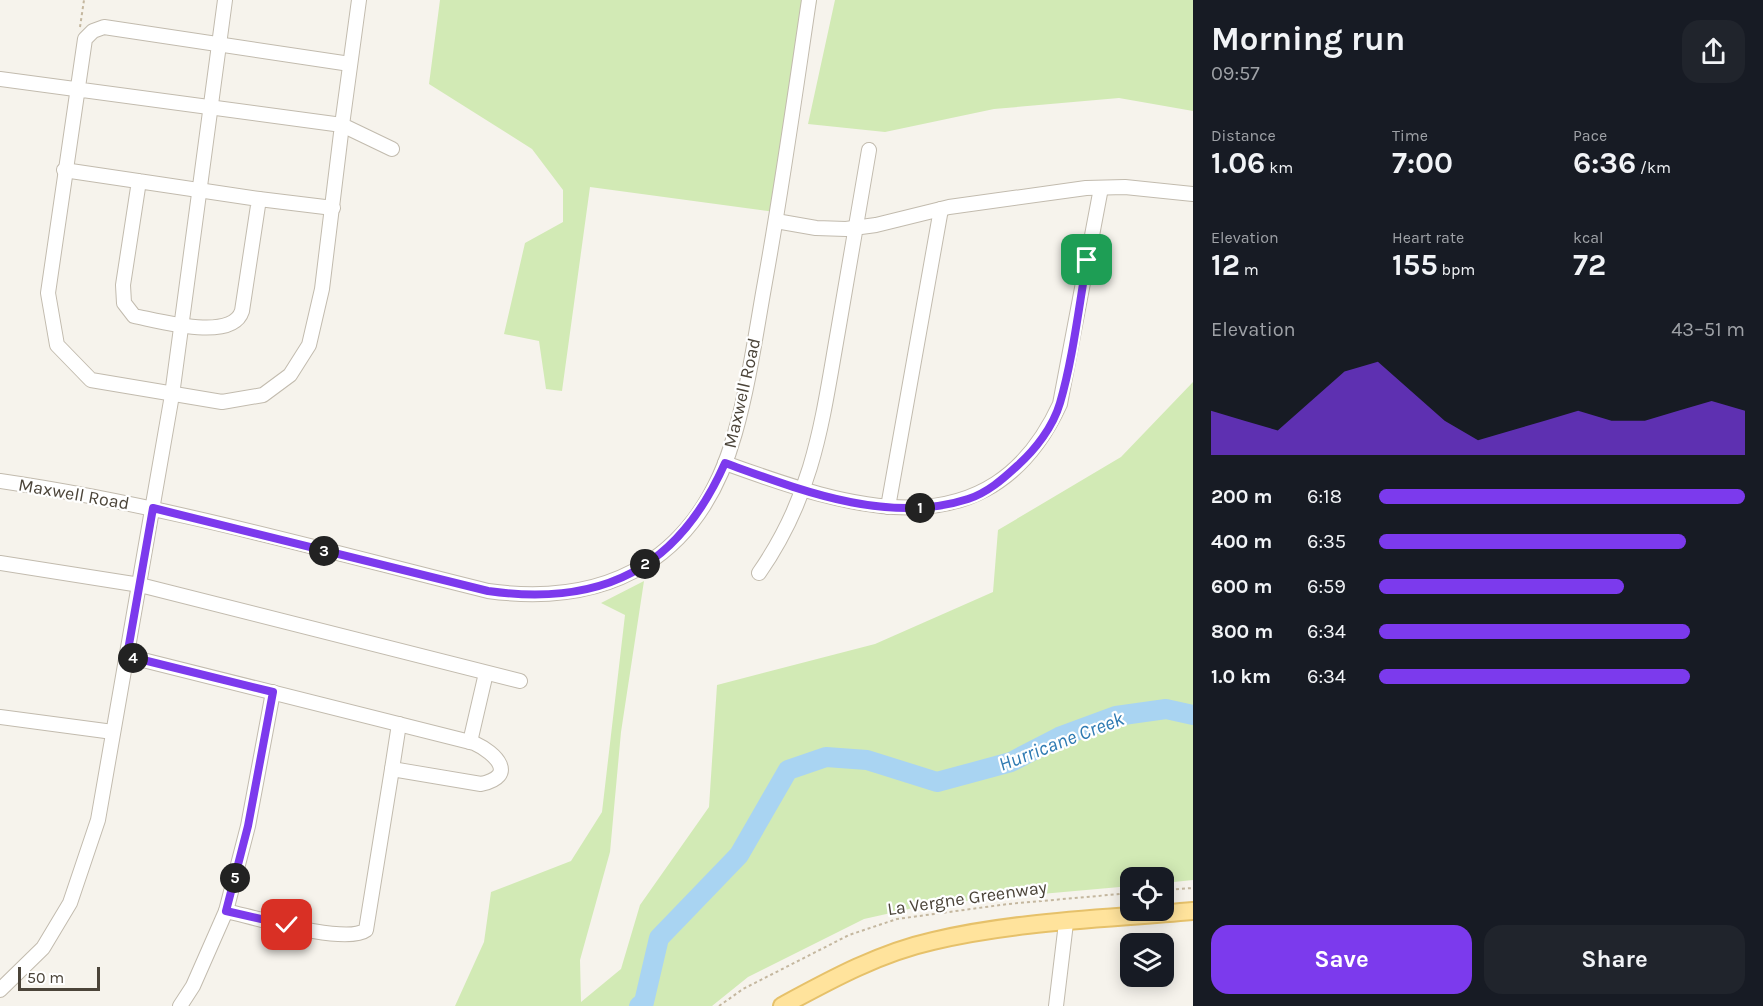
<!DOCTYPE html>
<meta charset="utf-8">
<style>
:root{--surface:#171b24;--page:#20242c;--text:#f1f3f6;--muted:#9ea1a6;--accent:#7c3aed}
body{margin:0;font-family:Karla,sans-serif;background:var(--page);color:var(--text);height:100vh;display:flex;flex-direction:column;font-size:22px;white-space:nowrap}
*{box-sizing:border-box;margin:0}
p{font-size:20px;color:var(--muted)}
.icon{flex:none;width:33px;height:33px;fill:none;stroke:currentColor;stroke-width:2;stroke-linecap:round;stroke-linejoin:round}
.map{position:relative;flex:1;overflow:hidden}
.drawer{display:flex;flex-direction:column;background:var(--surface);width:570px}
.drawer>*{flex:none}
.buttons{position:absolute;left:1120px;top:867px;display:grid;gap:12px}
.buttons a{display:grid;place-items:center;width:54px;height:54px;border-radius:12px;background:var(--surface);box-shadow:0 3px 15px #0003;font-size:30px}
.scale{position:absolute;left:18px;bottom:15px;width:82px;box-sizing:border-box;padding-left:6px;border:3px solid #4b4439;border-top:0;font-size:16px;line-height:21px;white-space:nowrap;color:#4b4439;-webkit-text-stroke:4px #fff;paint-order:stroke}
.pin{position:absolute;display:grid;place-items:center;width:51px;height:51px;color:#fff;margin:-26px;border-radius:12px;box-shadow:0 3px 9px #0006}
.km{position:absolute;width:30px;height:30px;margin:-15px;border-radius:50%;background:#222;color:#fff;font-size:16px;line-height:30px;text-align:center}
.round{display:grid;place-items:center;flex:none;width:63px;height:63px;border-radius:18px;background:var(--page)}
.head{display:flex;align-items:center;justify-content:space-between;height:102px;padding:0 18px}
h1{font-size:33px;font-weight:700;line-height:45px}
.stats{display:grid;grid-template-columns:repeat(3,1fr);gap:9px;height:102px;padding:6px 18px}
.stats div{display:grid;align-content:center}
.stats b{font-size:30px;font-weight:700}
.stats small{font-size:16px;font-weight:400}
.stats p{font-size:16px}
.chart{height:168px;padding:12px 18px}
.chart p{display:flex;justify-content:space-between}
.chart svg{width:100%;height:108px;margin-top:6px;fill:var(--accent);opacity:.7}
.action{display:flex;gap:12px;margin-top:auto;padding:12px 18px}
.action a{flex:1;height:69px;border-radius:18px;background:var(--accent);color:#fff;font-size:24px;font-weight:700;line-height:69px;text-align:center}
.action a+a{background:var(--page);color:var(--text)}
ul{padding:0 18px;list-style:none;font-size:20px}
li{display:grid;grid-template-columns:96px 72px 1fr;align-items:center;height:45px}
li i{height:15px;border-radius:8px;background:var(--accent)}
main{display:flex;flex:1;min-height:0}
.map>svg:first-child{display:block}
.green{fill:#d2eab5}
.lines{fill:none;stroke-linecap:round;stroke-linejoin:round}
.river{stroke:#a9d4f2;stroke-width:20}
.minor-casing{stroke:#c2bbae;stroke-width:16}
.major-casing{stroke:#e6c16a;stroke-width:20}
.path{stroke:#c4b79f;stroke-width:2;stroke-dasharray:3 3;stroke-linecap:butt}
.minor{stroke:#fff;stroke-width:14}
.major{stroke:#ffe39c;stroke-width:16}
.route-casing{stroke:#fff;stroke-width:12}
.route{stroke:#7c3aed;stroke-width:8}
.labels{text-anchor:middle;stroke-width:4.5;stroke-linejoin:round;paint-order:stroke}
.street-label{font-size:18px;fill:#4b4439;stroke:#fff}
.water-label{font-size:20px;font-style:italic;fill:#2e7ab2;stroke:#fff}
</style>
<main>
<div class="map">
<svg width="1193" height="1006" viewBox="0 0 1193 1006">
<rect width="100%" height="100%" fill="#f6f3ec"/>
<!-- green -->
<g class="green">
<path d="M440 0H817L775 212 590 187 562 391 546 389 539 341 504 334 525 243 563 222V190L532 149 429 84Z"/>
<path d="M835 0H1193V111L1119 98 994 109 885 132 808 124Z"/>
<path d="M1193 382V880L1164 883V878H1131V886L931 904 864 919 748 977 712 1006H455L484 942 491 892 571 861 602 812 625 615 601 603 644 581 621 732 610 852 580 960 581 1002 621 969 640 905 709 807 717 685 875 644 993 592 998 530 1121 457Z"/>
</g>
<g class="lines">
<!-- river -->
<path class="river" d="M639 1006 644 1002 659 938 739 855 788 770 826 757 867 760 937 782 1011 762 1059 737 1116 716 1166 709 1193 715"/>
<defs>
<g id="minor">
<path d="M359 0 342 125 392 149"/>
<path d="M0 79C114 95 228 110 342 125L322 289 309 345 290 375 263 395 222 402 91 380 57 345 48 293 85 39 93 31 104 27 350 64"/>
<path d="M64 170C129 180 194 189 259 199L242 311C232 342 160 321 134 316L124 303 123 285 139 181"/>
<path d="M259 199 333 208"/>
<path d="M776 221 816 228 846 229 876 225 949 207 1086 188 1125 187 1193 194"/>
<path d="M725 463C849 508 990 556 1060 404L1101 188"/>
<path d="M0 481C165 505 326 551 488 591 612 608 701 556 735 433 749 384 756 332 765 282 782 188 795 94 809 0"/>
<path d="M888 507 941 209"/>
<path d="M0 563 140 585 520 681"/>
<path d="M759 573C814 494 822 422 838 331 848 271 859 210 869 150"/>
<path d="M127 656 474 743C496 753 518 776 481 784L392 769 366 930C346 945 253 917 226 911L193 986 180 1006"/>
<path d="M0 717 113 732"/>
<path d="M470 742 486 673"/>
<path d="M392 769 399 724"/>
<path d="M226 911 248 826 273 692"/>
<path d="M0 990 43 948 70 903 98 820 172 395 225 0"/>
<path d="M1056 1006 1066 923"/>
</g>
<path id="major" d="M782 1006C830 980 879 953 933 941 1017 921 1107 919 1193 911"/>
</defs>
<!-- minor casing -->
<use href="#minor" class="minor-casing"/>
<!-- major casing -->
<use href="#major" class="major-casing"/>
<!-- path -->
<g class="path">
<path d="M80 27 84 0"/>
<path d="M1164 890 1193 888"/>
<path d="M719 1006 743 989 849 935 897 919 1008 904 1131 893"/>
</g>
<!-- minor -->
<use href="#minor" class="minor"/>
<!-- major -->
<use href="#major" class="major"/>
</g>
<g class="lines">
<defs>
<path id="route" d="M287 925 226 911 248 826 273 692 127 656 153 508 488 591C602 607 678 569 725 463 800 490 888 525 968 499 987 493 1003 479 1017 466 1035 450 1053 427 1060 403 1073 359 1079 305 1087 260"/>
</defs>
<!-- route casing -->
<use href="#route" class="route-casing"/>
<!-- route -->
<use href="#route" class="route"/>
</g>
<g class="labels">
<!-- street labels -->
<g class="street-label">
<text transform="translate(742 393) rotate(-77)" y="6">Maxwell Road</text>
<text transform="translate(74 494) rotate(10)" y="6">Maxwell Road</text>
<text transform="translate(967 898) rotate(-8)" y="6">La Vergne Greenway</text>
</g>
<!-- water labels -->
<g class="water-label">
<text transform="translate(1061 741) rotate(-21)" y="7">Hurricane Creek</text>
</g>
</g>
</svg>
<div class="buttons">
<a><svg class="icon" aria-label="locate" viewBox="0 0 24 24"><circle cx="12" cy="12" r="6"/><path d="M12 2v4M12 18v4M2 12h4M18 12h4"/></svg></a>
<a><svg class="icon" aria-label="layers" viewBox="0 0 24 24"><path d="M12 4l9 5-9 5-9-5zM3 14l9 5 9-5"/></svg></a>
</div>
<div class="scale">50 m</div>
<div class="pin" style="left:1087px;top:260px;background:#1e9e55"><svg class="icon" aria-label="arrive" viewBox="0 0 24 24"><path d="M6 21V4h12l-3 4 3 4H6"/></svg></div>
<div class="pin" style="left:287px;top:925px;background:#d93025"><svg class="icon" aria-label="check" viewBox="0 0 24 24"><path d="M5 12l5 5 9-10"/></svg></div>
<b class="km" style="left:920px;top:508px">1</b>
<b class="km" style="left:645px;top:564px">2</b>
<b class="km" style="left:324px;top:551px">3</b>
<b class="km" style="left:133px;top:658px">4</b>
<b class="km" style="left:235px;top:878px">5</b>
</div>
<section class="drawer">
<div class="head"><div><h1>Morning run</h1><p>09:57</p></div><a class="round"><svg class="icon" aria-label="share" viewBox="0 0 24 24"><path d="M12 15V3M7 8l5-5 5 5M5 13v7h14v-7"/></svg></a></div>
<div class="stats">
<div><p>Distance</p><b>1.06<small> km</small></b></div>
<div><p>Time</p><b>7:00</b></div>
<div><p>Pace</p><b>6:36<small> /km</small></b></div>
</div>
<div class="stats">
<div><p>Elevation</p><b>12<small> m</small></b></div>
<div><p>Heart rate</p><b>155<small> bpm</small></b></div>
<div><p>kcal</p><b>72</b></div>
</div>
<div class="chart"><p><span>Elevation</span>43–51 m</p>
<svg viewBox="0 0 160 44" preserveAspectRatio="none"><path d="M0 44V26L10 30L20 34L30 22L40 10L50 6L60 18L70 30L80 38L90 34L100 30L110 26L120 30L130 30L140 26L150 22L160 26V44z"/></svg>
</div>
<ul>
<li><b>200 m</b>6:18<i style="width:100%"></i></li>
<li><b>400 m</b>6:35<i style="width:84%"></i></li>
<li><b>600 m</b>6:59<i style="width:67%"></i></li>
<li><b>800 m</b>6:34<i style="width:85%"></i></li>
<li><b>1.0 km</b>6:34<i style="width:85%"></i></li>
</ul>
<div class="action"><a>Save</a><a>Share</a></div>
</section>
</main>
